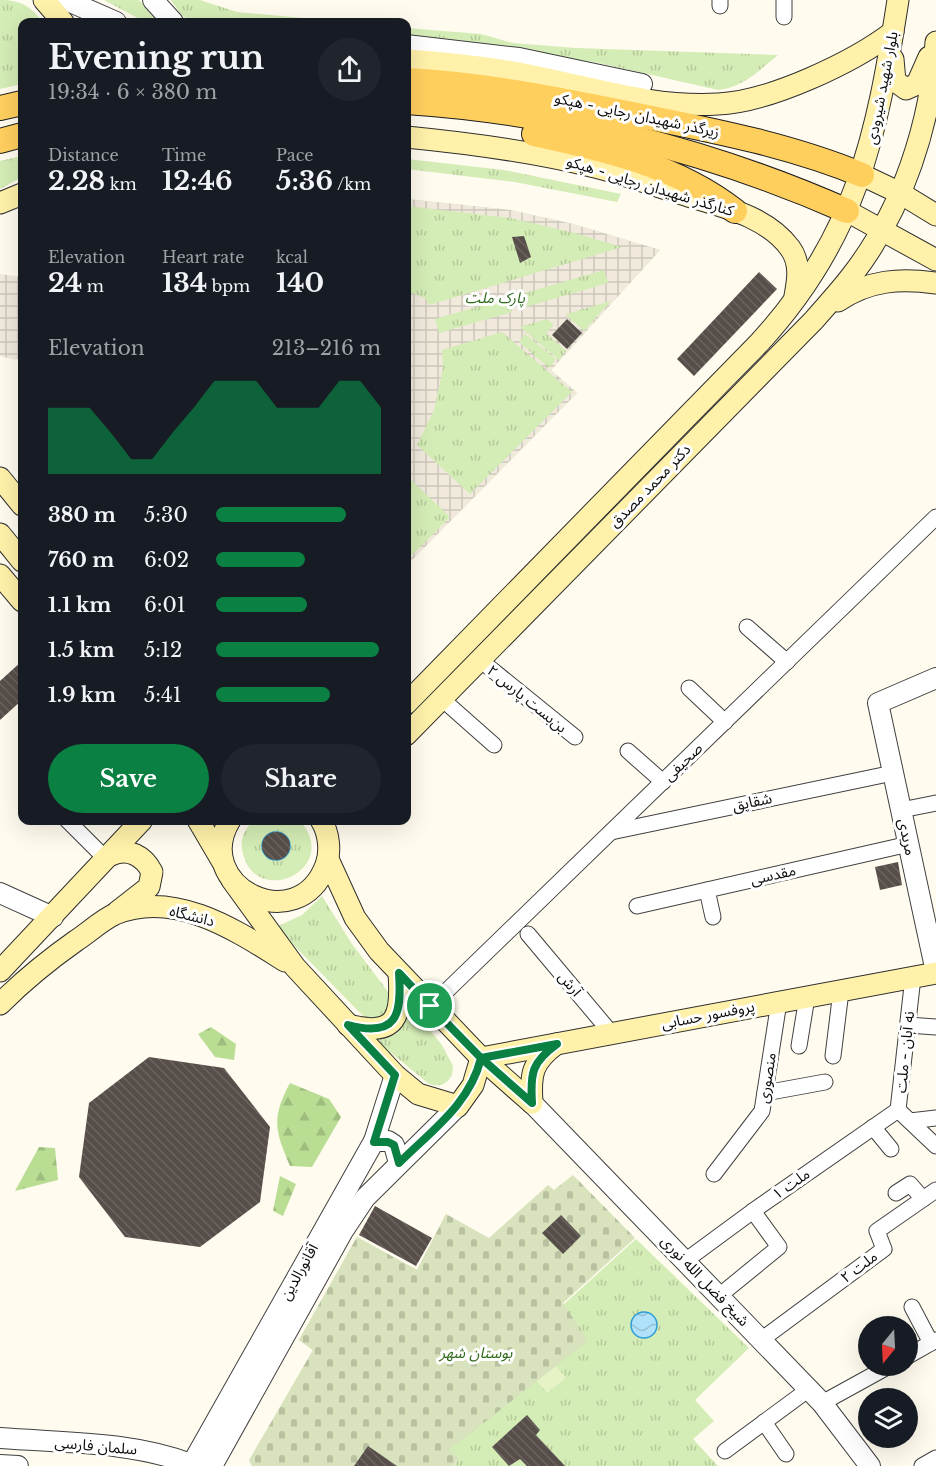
<!DOCTYPE html>
<meta charset="utf-8">
<style>
:root{--surface:#171b24;--page:#20242c;--text:#f1f3f6;--muted:#9ea1a6;--accent:#0b8043}
body{margin:0;font-family:"Libre Baskerville","Noto Sans Arabic",serif;background:var(--page);color:var(--text);height:100vh;display:flex;flex-direction:column;font-size:22px;white-space:nowrap}
*{box-sizing:border-box;margin:0}
p{font-size:20px;color:var(--muted)}
.icon{flex:none;width:33px;height:33px;fill:none;stroke:currentColor;stroke-width:2;stroke-linecap:round;stroke-linejoin:round}
.map{position:relative;flex:1;overflow:hidden}
.side{position:absolute;left:18px;top:18px;width:393px;height:807px;display:flex;flex-direction:column;background:var(--surface);border-radius:12px;box-shadow:0 6px 24px #0002}
.side>*{flex:none}
.needle{width:39px;rotate:198deg}
.buttons{position:absolute;left:858px;top:1316px;display:grid;gap:12px}
.buttons a{display:grid;place-items:center;width:60px;height:60px;border-radius:50%;background:var(--surface);box-shadow:0 6px 24px #0002;font-size:30px}
.pin{position:absolute;display:grid;place-items:center;width:51px;height:51px;color:#fff;margin:-26px;border:3px solid #fff;border-radius:50%;box-shadow:0 2px 6px #0007}
.round{display:grid;place-items:center;flex:none;width:63px;height:63px;border-radius:32px;background:var(--page)}
.head{display:flex;align-items:center;justify-content:space-between;height:102px;padding:0 30px}
h1{font-size:33px;font-weight:700;line-height:45px}
.stats{display:grid;grid-template-columns:repeat(3,1fr);gap:9px;height:102px;padding:6px 30px}
.stats div{display:grid;align-content:center}
.stats b{font-size:26px;font-weight:700}
.stats small{font-size:16px;font-weight:400}
.stats p{font-size:16px}
.chart{height:168px;padding:12px 30px}
.chart p{display:flex;justify-content:space-between}
.chart svg{width:100%;height:108px;margin-top:6px;fill:var(--accent);opacity:.7}
.cta{display:flex;gap:12px;margin-top:auto;padding:12px 30px}
.cta a{flex:1;height:69px;border-radius:36px;background:var(--accent);color:#fff;font-size:24px;font-weight:700;line-height:69px;text-align:center}
.cta a+a{background:var(--page);color:var(--text)}
ul{padding:0 30px;list-style:none;font-size:20px}
li{display:grid;grid-template-columns:96px 72px 1fr;align-items:center;height:45px}
li i{height:15px;border-radius:8px;background:var(--accent)}
.map>svg:first-child{display:block}
.grass{fill:url(#grass-tufts)}
.forest{fill:url(#forest-firs)}
.cemetery{fill:url(#cemetery-stones)}
.pitch{fill:#e6f3c7}
.plaza{fill:url(#plaza-grid);fill-rule:evenodd}
.water{fill:url(#water-waves);stroke:#319dd6;stroke-width:1.5}
.building{fill:url(#building-back-hatch)}
.lines{fill:none;stroke-linecap:round;stroke-linejoin:round}
.minor-casing{stroke:#404040;stroke-width:17}
.tertiary-casing{stroke:#404040;stroke-width:22}
.secondary-casing{stroke:#2f2f2f;stroke-width:23}
.primary-casing{stroke:#1e1e1e;stroke-width:26}
.minor{stroke:#fff;stroke-width:15}
.tertiary{stroke:#fff;stroke-width:20}
.secondary{stroke:#fff1a9;stroke-width:21}
.primary{stroke:#ffcf5e;stroke-width:24}
.route-casing{stroke:#fff;stroke-width:12}
.route{stroke:#0b8043;stroke-width:8}
.labels{text-anchor:middle;stroke-width:6;stroke-linejoin:round;paint-order:stroke}
.street-label{font-size:15px;fill:#0d0d0d;stroke:#fff}
.park-label{font-size:15px;font-style:italic;fill:#2e6919;stroke:#fff}
</style>
<div class="map">
<svg width="936" height="1466" viewBox="0 0 936 1466">
<defs>
<pattern id="grass-tufts" width="24" height="20" patternUnits="userSpaceOnUse" patternTransform="scale(1.5)"><rect width="24" height="20" fill="#d4ecb5"/><path d="M3 7l-1-3M5 7V3M7 7l1-3M15 17l-1-3M17 17v-4M19 17l1-3" fill="none" stroke="#b5c99a"/></pattern>
<pattern id="forest-firs" width="22" height="20" patternUnits="userSpaceOnUse" patternTransform="scale(1.5)"><rect width="22" height="20" fill="#b9de93"/><path d="M5 1l3.5 6h-7zM16 11l3.5 6h-7z" fill="#9ebd7e"/></pattern>
<pattern id="cemetery-stones" width="16" height="16" patternUnits="userSpaceOnUse" patternTransform="scale(1.5)"><rect width="16" height="16" fill="#d8e3bd"/><path d="M2 7V4a2 2 0 0 1 4 0v3zM10 15v-3a2 2 0 0 1 4 0v3z" fill="#b8c2a1"/></pattern>
<pattern id="plaza-grid" width="8" height="8" patternUnits="userSpaceOnUse" patternTransform="scale(1.5)"><rect width="8" height="8" fill="#f0e9dc"/><path d="M0 4h8M4 0v8" fill="none" stroke="#cdc7bc"/></pattern>
<pattern id="water-waves" width="16" height="10" patternUnits="userSpaceOnUse" patternTransform="scale(1.5)"><rect width="16" height="10" fill="#afe2fa"/><path d="M0 5q4-4 8 0t8 0" fill="none" stroke="#95c1d5"/></pattern>
<pattern id="building-back-hatch" width="6" height="6" patternUnits="userSpaceOnUse" patternTransform="scale(1.5)"><rect width="6" height="6" fill="#574e49"/><path d="M-1 5l2 2M0 0l6 6M5-1l2 2" fill="none" stroke="#6a635f"/></pattern>
</defs>
<rect width="100%" height="100%" fill="#fffbee"/>
<!-- grass -->
<g class="grass">
<path d="M0 0C21 0 30 6 43 22H22V84L0 89Z"/>
<path d="M104 0H139L159 22H145Z"/>
<path d="M171 0H200L237 12 347 22H196L182 16Z"/>
<path d="M406 28 481 34 513 43 576 48 778 55C758 71 744 87 718 90L599 63 503 48 407 38Z"/>
<path d="M22 156V177L0 189V161Z"/>
<path d="M407 159 504 170 621 194 617 202 515 182 407 169Z"/>
<path d="M407 199 510 210 573 224 660 250 551 370 577 393 407 565Z"/>
<path d="M253 821H300C342 868 257 909 243 854 239 841 244 830 253 821Z"/>
<path d="M322 896 352 944 389 993 392 1002 387 1018 368 1021 276 927 302 915Z"/>
<path d="M405 1000 442 1045 453 1066 452 1075C446 1085 440 1087 429 1084L374 1039 394 1032Z"/>
<path d="M446 1214 563 1305 636 1239 749 1348 695 1400 714 1421 693 1439 718 1466H454L459 1458 299 1340 357 1237 417 1270Z"/>
</g>
<!-- forest -->
<g class="forest">
<path d="M211 1027 236 1044 234 1060 215 1057 198 1034Z"/>
<path d="M290 1083 329 1099 341 1117 312 1167 290 1166C275 1131 271 1118 290 1083Z"/>
<path d="M39 1147 55 1148 58 1180 15 1191Z"/>
<path d="M280 1176 296 1184 283 1216 273 1211Z"/>
</g>
<!-- cemetery -->
<path class="cemetery" d="M573 1175 635 1238 563 1303 588 1341 449 1450 459 1458 453 1466H252L249 1460 313 1350 299 1340 357 1237 417 1270 446 1214 489 1238 548 1185 554 1190Z"/>
<!-- pitch -->
<path class="pitch" d="M556 1366 566 1378 547 1393 537 1381Z"/>
<!-- plaza -->
<g class="plaza">
<path d="M407 199 510 210 573 224 660 250 551 370 577 393 407 565V560L450 517 407 476V291L425 298 429 305 622 247 571 232 510 218 407 206ZM604 270 608 283 522 308 518 295ZM508 298 512 312 439 333 435 319ZM611 301 584 331 566 315V314ZM547 319 554 325 546 333 566 351 559 360 520 327ZM502 332 572 392 470 494 417 445 434 410 443 368 442 350ZM525 334 556 359 549 368 519 342Z"/>
<path d="M0 274 22 277V358L15 360 0 356Z"/>
</g>
<!-- water -->
<g class="water">
<circle cx="276" cy="846" r="14"/>
<circle cx="644" cy="1325" r="13"/>
</g>
<!-- building -->
<g class="building">
<path d="M524 236 531 257 520 263 512 237Z"/>
<path d="M759 272 777 289 694 376 677 359Z"/>
<path d="M567 319 582 333 567 349 552 335Z"/>
<path d="M22 661V700L0 720V681Z"/>
<circle cx="276" cy="846" r="14"/>
<path d="M898 862 902 885 880 890 875 867Z"/>
<path d="M149 1057 224 1068 270 1127 260 1202 200 1247 125 1237 79 1177 89 1103Z"/>
<path d="M375 1206 432 1238 416 1266 359 1235Z"/>
<path d="M561 1215 581 1236 563 1254 542 1233Z"/>
<path d="M527 1415 540 1430 536 1435 565 1466H527L520 1459 509 1466 492 1447Z"/>
<path d="M368 1446 397 1466H354Z"/>
</g>
<g class="lines">
<defs>
<g id="minor">
<path d="M720 6V0"/>
<path d="M784 17V0"/>
<path d="M747 627 787 662"/>
<path d="M480 660 575 737"/>
<path d="M689 688 725 722"/>
<path d="M442 699 494 745"/>
<path d="M628 751 663 782"/>
<path d="M901 810 936 803"/>
<path d="M67 820 107 860"/>
<path d="M611 832 893 773"/>
<path d="M707 890 713 917"/>
<path d="M637 906 909 844"/>
<path d="M528 934 612 1034"/>
<path d="M913 977 898 1110 936 1146"/>
<path d="M430 1007 936 517"/>
<path d="M908 1025 936 1027"/>
<path d="M799 1046 807 997"/>
<path d="M833 1056 841 991"/>
<path d="M765 1093 825 1082"/>
<path d="M910 1121 936 1118"/>
<path d="M873 1127 891 1149"/>
<path d="M714 1174 762 1111 779 1002"/>
<path d="M896 1193 910 1184 923 1199"/>
<path d="M685 1261 753 1211 898 1110"/>
<path d="M719 1296 779 1247 753 1211"/>
<path d="M912 1307 931 1343"/>
<path d="M761 1340 884 1249 877 1231 936 1190"/>
<path d="M908 1356 936 1340"/>
<path d="M822 1403 891 1365"/>
<path d="M764 1422 786 1454"/>
<path d="M725 1451 809 1389"/>
<path d="M922 1466 936 1458"/>
</g>
<g id="tertiary">
<path d="M66 0 116 22"/>
<path d="M153 0 173 22"/>
<path d="M406 45 519 58 642 84"/>
<path d="M936 678 878 703 936 972"/>
<path d="M0 893 53 917"/>
<path d="M532 1103 822 1403 870 1466"/>
<path d="M374 1141H388L394 1145 399 1163"/>
<path d="M0 1438C64 1443 130 1441 191 1464"/>
<path d="M192 1464 374 1141 395 1075"/>
<path d="M0 1465 18 1466"/>
<path d="M212 1466 343 1231 365 1198 458 1106"/>
</g>
<g id="secondary">
<path d="M44 0 63 22"/>
<path d="M893 59 895 81 906 89 917 84 929 57"/>
<path d="M406 60C449 63 492 67 533 76 594 88 655 108 718 104 769 102 852 63 893 32"/>
<path d="M406 137C468 143 530 151 591 166 622 173 652 185 682 194 719 206 766 215 790 248 801 263 798 280 795 296"/>
<path d="M862 175 900 193 936 215"/>
<path d="M0 203 22 194"/>
<path d="M847 211 936 260"/>
<path d="M838 301C869 280 900 278 936 283"/>
<path d="M0 478 22 505"/>
<path d="M0 534 22 561"/>
<path d="M0 575 22 601"/>
<path d="M406 704 759 343C856 238 877 136 898 0"/>
<path d="M406 735 814 320C827 305 841 290 853 274 903 209 931 123 936 42"/>
<path d="M198 820 222 861"/>
<path d="M230 820C190 886 298 940 326 865 331 851 329 833 321 820"/>
<path d="M111 855C128 847 144 856 152 872L149 887 117 912"/>
<path d="M328 859 355 918 379 951 481 1058 532 1103"/>
<path d="M232 880 295 967 395 1075 418 1094 458 1106 473 1085 481 1058"/>
<path d="M0 971 142 820"/>
<path d="M0 1004C24 980 50 959 77 940 89 932 102 920 115 914 175 889 237 931 285 961"/>
<path d="M348 1025C398 1038 402 1015 399 973"/>
<path d="M481 1058 936 973"/>
<path d="M532 1103C530 1074 532 1062 556 1044"/>
</g>
<g id="primary">
<path d="M406 80C486 84 564 100 642 116 716 131 792 146 862 175"/>
<path d="M406 102C558 112 709 150 847 211"/>
<path d="M0 108 22 103"/>
<path d="M534 134C604 149 678 166 735 211"/>
<path d="M0 141 22 135"/>
</g>
</defs>
<!-- minor casing -->
<use href="#minor" class="minor-casing"/>
<!-- tertiary casing -->
<use href="#tertiary" class="tertiary-casing"/>
<!-- secondary casing -->
<use href="#secondary" class="secondary-casing"/>
<!-- primary casing -->
<use href="#primary" class="primary-casing"/>
<!-- minor -->
<use href="#minor" class="minor"/>
<!-- tertiary -->
<use href="#tertiary" class="tertiary"/>
<!-- secondary -->
<use href="#secondary" class="secondary"/>
<!-- primary -->
<use href="#primary" class="primary"/>
</g>
<g class="lines">
<defs>
<path id="route" d="M430 1006 399 973C402 1015 397 1038 348 1025L395 1075 374 1142H388L394 1145 399 1163C431 1131 470 1104 481 1058L557 1044C532 1062 530 1073 532 1103L481 1058 430 1006"/>
</defs>
<!-- route casing -->
<use href="#route" class="route-casing"/>
<!-- route -->
<use href="#route" class="route"/>
</g>
<g class="labels">
<!-- street labels -->
<g class="street-label">
<text transform="translate(882 88) rotate(-79)" y="5">بلوار شهید شیرودی</text>
<text transform="translate(637 115) rotate(12)" y="5">زیرگذر شهیدان رجایی - هپکو</text>
<text transform="translate(650 186) rotate(17)" y="5">کنارگذر شهیدان رجایی - هپکو</text>
<text transform="translate(650 486) rotate(-46)" y="5">دکتر محمد مصدق</text>
<text transform="translate(527 699) rotate(39)" y="5">بن‌بست پارس ۲</text>
<text transform="translate(683 762) rotate(-44)" y="5">صحیفی</text>
<text transform="translate(752 802) rotate(-12)" y="5">شقایق</text>
<text transform="translate(907 837) rotate(78)" y="5">مریدی</text>
<text transform="translate(773 875) rotate(-13)" y="5">مقدسی</text>
<text transform="translate(192 916) rotate(14)" y="5">دانشگاه</text>
<text transform="translate(570 984) rotate(50)" y="5">آرش</text>
<text transform="translate(708 1015) rotate(-11)" y="5">پروفسور حسابی</text>
<text transform="translate(905 1052) rotate(-84)" y="5">نه آبان - ملت</text>
<text transform="translate(767 1078) rotate(-81)" y="5">منصوری</text>
<text transform="translate(791 1184) rotate(-35)" y="5">ملت ۱</text>
<text transform="translate(859 1267) rotate(-37)" y="5">ملت ۲</text>
<text transform="translate(299 1272) rotate(-61)" y="5">آقانورالدین</text>
<text transform="translate(705 1281) rotate(46)" y="5">شیخ فضل الله نوری</text>
<text transform="translate(96 1446) rotate(5)" y="5">سلمان فارسی</text>
</g>
<!-- park labels -->
<g class="park-label">
<text x="495" y="303">پارک ملت</text>
<text x="476" y="1358">بوستان شهر</text>
</g>
</g>
</svg>
<div class="buttons">
<a><svg class="needle" viewBox="-14 -14 28 28"><path d="M0-13l5 13h-10z" fill="#e53935"/><path d="M0 13l5-13h-10z" fill="#9ea1a6"/></svg></a>
<a><svg class="icon" aria-label="layers" viewBox="0 0 24 24"><path d="M12 4l9 5-9 5-9-5zM3 14l9 5 9-5"/></svg></a>
</div>
<div class="pin" style="left:430px;top:1006px;background:#1e9e55"><svg class="icon" aria-label="arrive" viewBox="0 0 24 24"><path d="M6 21V4h12l-3 4 3 4H6"/></svg></div>
<section class="side">
<div class="head"><div><h1>Evening run</h1><p>19:34 · 6 × 380 m</p></div><a class="round"><svg class="icon" aria-label="share" viewBox="0 0 24 24"><path d="M12 15V3M7 8l5-5 5 5M5 13v7h14v-7"/></svg></a></div>
<div class="stats">
<div><p>Distance</p><b>2.28<small> km</small></b></div>
<div><p>Time</p><b>12:46</b></div>
<div><p>Pace</p><b>5:36<small> /km</small></b></div>
</div>
<div class="stats">
<div><p>Elevation</p><b>24<small> m</small></b></div>
<div><p>Heart rate</p><b>134<small> bpm</small></b></div>
<div><p>kcal</p><b>140</b></div>
</div>
<div class="chart"><p><span>Elevation</span>213–216 m</p>
<svg viewBox="0 0 160 44" preserveAspectRatio="none"><path d="M0 44V17L10 17L20 17L30 27L40 38L50 38L60 27L70 17L80 6L90 6L100 6L110 17L120 17L130 17L140 6L150 6L160 17V44z"/></svg>
</div>
<ul>
<li><b>380 m</b>5:30<i style="width:79%"></i></li>
<li><b>760 m</b>6:02<i style="width:54%"></i></li>
<li><b>1.1 km</b>6:01<i style="width:55%"></i></li>
<li><b>1.5 km</b>5:12<i style="width:99%"></i></li>
<li><b>1.9 km</b>5:41<i style="width:69%"></i></li>
</ul>
<div class="cta"><a>Save</a><a>Share</a></div>
</section>
</div>
